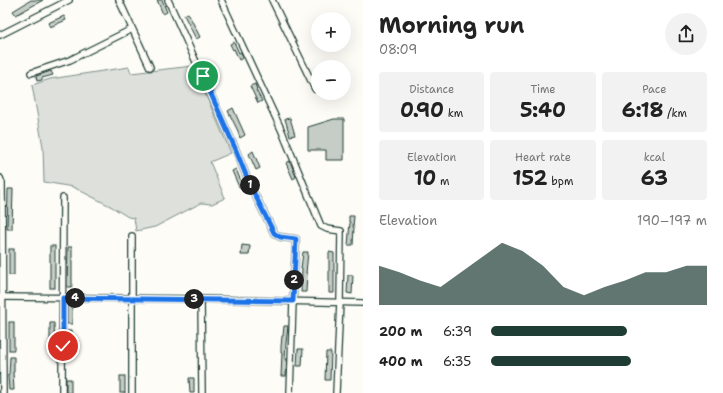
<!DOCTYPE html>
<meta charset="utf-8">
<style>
:root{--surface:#fff;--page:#f2f2f2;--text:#222;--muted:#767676;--accent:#1f3d34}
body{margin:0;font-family:"Shantell Sans",sans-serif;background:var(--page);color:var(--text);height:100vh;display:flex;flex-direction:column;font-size:15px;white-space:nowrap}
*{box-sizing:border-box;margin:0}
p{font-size:13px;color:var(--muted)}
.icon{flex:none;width:22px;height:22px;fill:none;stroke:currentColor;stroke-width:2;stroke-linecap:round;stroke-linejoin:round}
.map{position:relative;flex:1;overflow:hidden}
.panel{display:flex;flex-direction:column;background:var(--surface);width:360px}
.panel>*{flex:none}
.tools{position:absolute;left:311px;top:12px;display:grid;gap:8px}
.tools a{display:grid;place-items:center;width:40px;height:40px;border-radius:50%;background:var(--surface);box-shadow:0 4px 16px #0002;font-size:20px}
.pin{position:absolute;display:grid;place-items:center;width:34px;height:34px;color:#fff;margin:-17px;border:2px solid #fff;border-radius:50%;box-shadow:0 1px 4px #0007}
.km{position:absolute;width:20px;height:20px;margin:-10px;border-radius:50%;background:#222;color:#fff;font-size:11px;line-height:20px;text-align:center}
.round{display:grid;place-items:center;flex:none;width:42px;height:42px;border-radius:21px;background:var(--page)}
.overview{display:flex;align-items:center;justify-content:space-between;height:68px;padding:0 16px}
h1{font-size:22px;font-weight:700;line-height:30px}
.stats{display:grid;grid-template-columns:repeat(3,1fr);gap:6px;height:68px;padding:4px 16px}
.stats div{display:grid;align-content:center;border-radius:4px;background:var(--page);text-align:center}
.stats b{font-size:20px;font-weight:700}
.stats small{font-size:11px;font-weight:400}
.stats p{font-size:11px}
.chart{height:112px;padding:8px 16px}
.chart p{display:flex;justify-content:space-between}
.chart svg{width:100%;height:72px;margin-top:4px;fill:var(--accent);opacity:.7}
ul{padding:0 16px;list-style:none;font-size:13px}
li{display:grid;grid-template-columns:64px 48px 1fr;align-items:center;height:30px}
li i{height:10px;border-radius:5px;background:var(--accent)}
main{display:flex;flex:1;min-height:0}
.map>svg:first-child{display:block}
.green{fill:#dde0db;stroke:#7e8e88}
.building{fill:#c6cdc7;stroke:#1f3d34}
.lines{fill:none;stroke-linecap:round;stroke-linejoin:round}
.minor-casing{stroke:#1f3d34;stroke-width:8}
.minor{stroke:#fdfcf7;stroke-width:5.5}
.route-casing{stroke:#fff;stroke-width:8}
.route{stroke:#1a73e8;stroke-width:5}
</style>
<main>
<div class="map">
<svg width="363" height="393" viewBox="0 0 363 393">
<rect width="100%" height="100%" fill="#fdfcf7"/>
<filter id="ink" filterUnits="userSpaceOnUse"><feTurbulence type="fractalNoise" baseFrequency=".025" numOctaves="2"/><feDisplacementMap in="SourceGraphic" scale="8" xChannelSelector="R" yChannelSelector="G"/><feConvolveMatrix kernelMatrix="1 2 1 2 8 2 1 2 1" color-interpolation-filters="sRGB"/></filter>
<g filter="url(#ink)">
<!-- green -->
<path class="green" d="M193 66 231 153 210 162 225 198 212 204 201 203 155 227 136 231 134 218 128 217 112 207 73 187 44 182 43 147 32 85 50 79 129 67 131 73Z"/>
<!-- building -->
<g class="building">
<path d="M31 0H43L16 15 13 11Z"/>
<path d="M157 0H162L167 12 163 14Z"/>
<path d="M188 13 200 37 196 39 184 15Z"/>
<path d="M64 16 66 20 50 27 48 23Z"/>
<path d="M234 42 239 53 241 52 243 58 239 60 234 49 233 50 230 44Z"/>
<path d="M51 71 53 75 42 78V80L37 81 36 76Z"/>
<path d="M255 84 257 90H256L262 101 258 103 250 86Z"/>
<path d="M233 108 245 135 240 138 238 132V131L228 111Z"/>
<path d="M290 118 295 135 290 136 285 119Z"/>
<path d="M334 119H344V160H326V150H308V127Z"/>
<path d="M253 151 260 168 256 170 249 154Z"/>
<path d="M290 161 296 177 293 179 286 163Z"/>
<path d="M236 169 243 186 239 187 232 171Z"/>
<path d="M8 189H13L12 229H7Z"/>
<path d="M349 216H354L353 227H354L353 245H348L350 222H349Z"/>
<path d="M242 245 250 246 249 255H241Z"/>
<rect x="50" y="246" width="5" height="42"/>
<path d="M68 247H72V287H67Z"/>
<rect x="9" y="249" width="5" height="26"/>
<path d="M303 252H308L306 273H307L306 292H301L302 269H301Z"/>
<path d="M329 252 334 253V293H329Z"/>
<path d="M348 275H353L352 294 347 293Z"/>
<rect x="67" y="306" width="5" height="18"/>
<rect x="9" y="322" width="5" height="28"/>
<path d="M50 323H54L55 352H50Z"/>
<path d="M284 326H288L286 343 285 359H287L286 376H281L282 353H281V347L282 336H283Z"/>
<path d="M67 331H71L72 350H67Z"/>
<path d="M298 349H303L302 366H297Z"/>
<path d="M326 352H331L330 380H325Z"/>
<path d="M10 357H14V372H13L14 390H9L8 375 9 374Z"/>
<rect x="120" y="376" width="5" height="17"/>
<path d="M189 378H194V393H190Z"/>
<rect x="66" y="379" width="5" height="14"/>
</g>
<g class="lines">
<defs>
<g id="minor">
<path d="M119 0 150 67"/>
<path d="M168 0 235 148 250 185 274 233 280 237 296 239 293 301 290 393"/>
<path d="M221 0 281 129 321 226 327 229 341 231 340 302 336 393"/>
<path d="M272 0 315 89"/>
<path d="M0 35 69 0"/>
<path d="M31 73 70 60 132 29"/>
<path d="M0 178 2 183 3 393"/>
<path d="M0 297 201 299 363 303"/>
<path d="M201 299 202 393"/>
<path d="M62 393 63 198"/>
<path d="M132 393V236"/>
</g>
</defs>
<!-- minor casing -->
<use href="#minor" class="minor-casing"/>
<!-- minor -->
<use href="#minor" class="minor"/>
</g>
</g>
<g class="lines" filter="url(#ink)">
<defs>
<path id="route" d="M63 346V298L293 301 296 239 280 237 274 233 250 185 235 148 203 76"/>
</defs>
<!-- route casing -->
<use href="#route" class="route-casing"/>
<!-- route -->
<use href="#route" class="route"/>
</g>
</svg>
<div class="tools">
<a>+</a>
<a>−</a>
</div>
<div class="pin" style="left:203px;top:76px;background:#1e9e55"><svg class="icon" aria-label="arrive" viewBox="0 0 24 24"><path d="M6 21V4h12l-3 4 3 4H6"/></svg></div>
<div class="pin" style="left:63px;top:346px;background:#d93025"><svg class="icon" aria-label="check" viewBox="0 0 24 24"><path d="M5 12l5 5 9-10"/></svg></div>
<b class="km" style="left:250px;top:185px">1</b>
<b class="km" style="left:294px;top:280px">2</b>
<b class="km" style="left:194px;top:299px">3</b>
<b class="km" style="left:75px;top:298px">4</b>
</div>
<section class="panel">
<div class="overview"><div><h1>Morning run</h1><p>08:09</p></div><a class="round"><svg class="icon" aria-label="share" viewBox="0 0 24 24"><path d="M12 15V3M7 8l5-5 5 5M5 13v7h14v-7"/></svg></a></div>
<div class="stats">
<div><p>Distance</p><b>0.90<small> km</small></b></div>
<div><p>Time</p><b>5:40</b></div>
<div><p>Pace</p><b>6:18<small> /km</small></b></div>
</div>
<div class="stats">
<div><p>Elevation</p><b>10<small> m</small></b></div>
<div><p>Heart rate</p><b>152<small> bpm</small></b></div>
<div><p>kcal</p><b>63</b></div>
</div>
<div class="chart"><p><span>Elevation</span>190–197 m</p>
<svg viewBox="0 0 160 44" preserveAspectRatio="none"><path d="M0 44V20L10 24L20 29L30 33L40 24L50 15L60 6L70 11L80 20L90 33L100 38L110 33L120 29L130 24L140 24L150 20L160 20V44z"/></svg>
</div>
<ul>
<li><b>200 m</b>6:39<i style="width:63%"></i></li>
<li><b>400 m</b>6:35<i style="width:65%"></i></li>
</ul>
</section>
</main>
